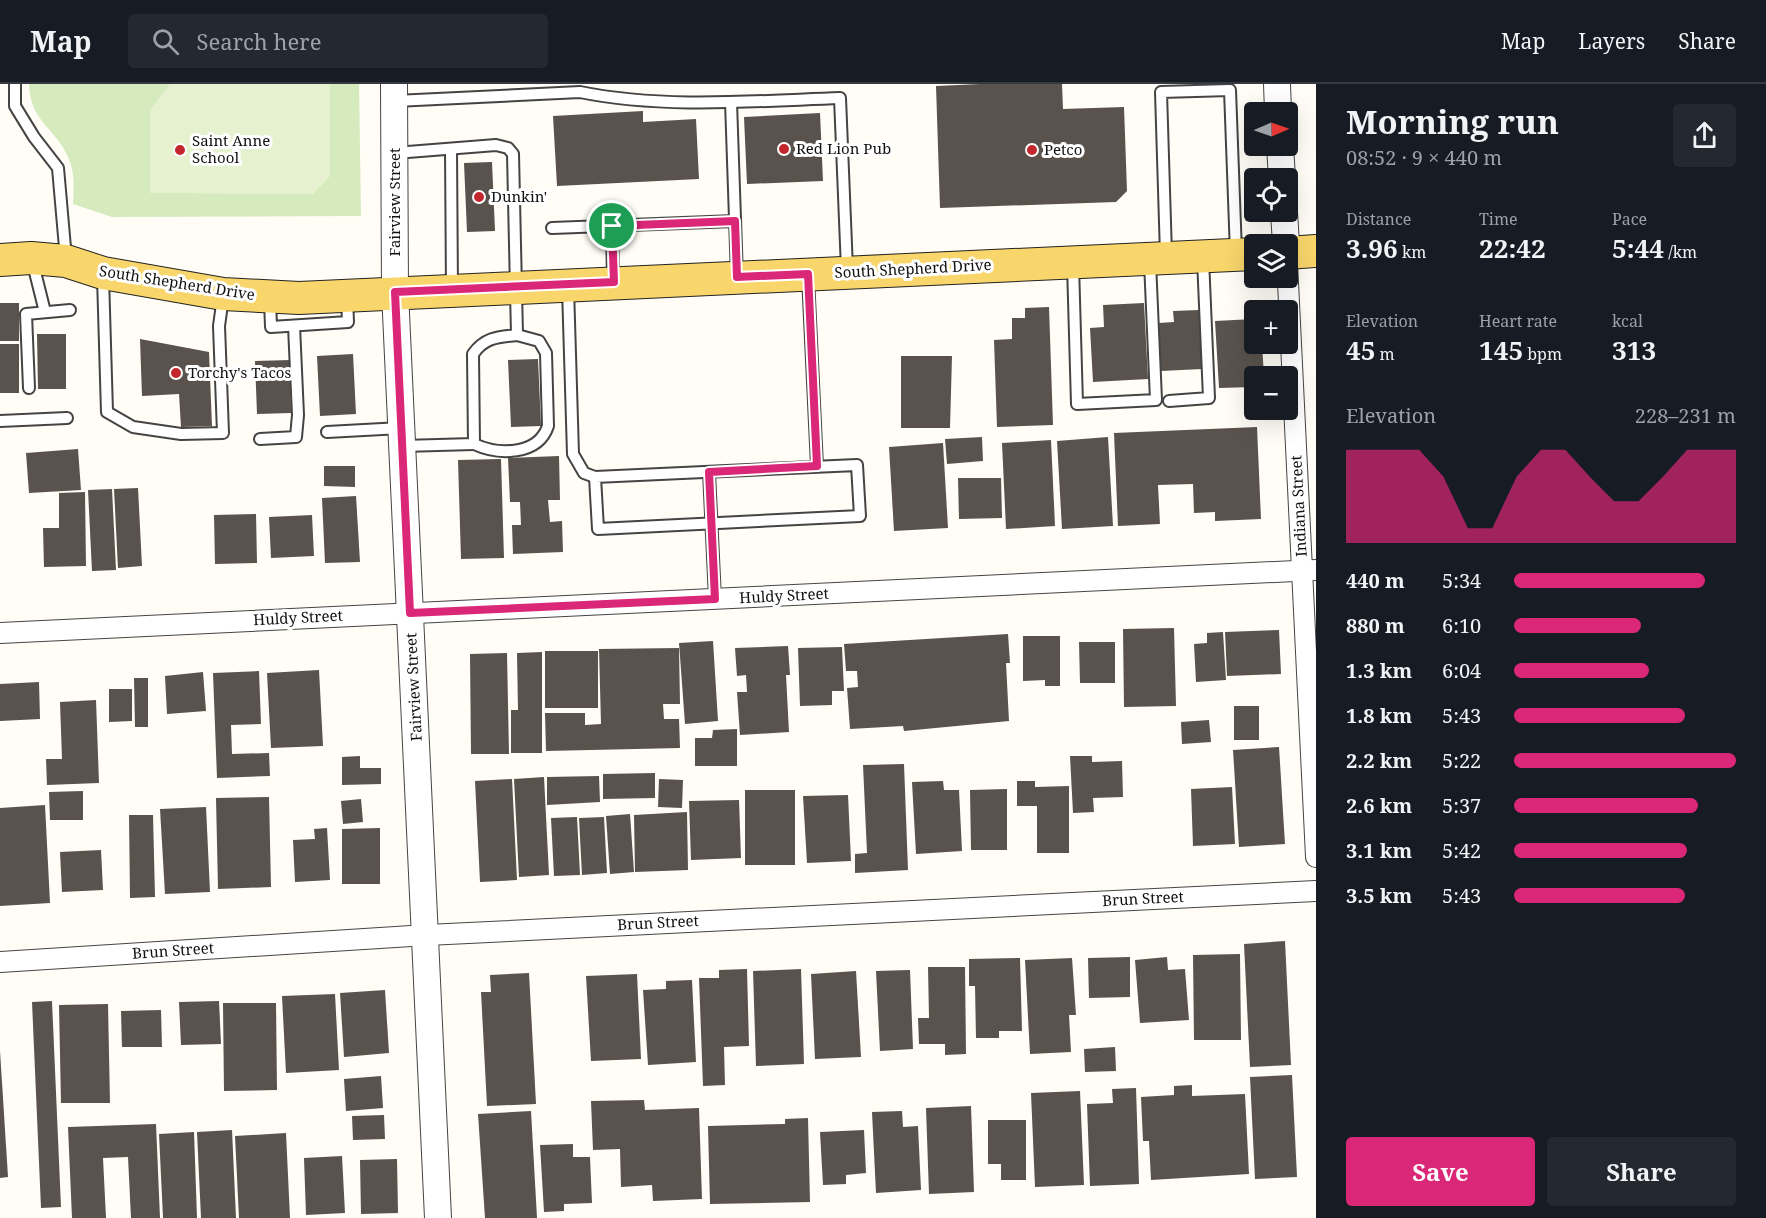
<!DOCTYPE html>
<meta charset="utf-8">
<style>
:root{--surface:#171b24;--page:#242831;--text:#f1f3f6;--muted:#9ea1a6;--line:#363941;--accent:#db2777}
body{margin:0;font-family:"Noto Serif",serif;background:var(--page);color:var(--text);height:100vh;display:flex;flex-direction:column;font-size:22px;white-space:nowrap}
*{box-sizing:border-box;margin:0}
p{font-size:20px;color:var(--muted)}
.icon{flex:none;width:33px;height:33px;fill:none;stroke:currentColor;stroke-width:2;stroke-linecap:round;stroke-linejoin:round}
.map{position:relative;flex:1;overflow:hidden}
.details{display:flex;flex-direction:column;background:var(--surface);width:450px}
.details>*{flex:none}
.needle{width:39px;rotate:88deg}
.controls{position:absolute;left:1244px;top:18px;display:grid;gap:12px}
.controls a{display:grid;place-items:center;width:54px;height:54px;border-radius:6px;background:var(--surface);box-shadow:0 6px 24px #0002;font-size:30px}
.pin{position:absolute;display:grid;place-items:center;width:51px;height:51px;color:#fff;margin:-26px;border:3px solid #fff;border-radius:50%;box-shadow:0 2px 6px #0007}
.round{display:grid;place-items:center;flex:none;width:63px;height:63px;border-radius:6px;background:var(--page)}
.summary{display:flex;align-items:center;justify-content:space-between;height:102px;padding:0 30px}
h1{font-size:33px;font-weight:700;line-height:45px}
.stats{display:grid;grid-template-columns:repeat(3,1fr);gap:9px;height:102px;padding:6px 30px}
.stats div{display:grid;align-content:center}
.stats b{font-size:26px;font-weight:700}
.stats small{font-size:16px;font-weight:400}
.stats p{font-size:16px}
.chart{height:168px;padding:12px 30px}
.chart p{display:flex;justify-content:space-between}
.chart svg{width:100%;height:108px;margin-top:6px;fill:var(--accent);opacity:.7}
.primary-button{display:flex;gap:12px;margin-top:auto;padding:12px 30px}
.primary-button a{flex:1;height:69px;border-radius:6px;background:var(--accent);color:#fff;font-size:24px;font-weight:700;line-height:69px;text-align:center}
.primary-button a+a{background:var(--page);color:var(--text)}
ul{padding:0 30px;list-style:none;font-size:20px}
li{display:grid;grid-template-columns:96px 72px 1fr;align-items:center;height:45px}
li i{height:15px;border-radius:8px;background:var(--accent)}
header{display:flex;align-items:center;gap:36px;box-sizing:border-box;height:84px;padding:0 30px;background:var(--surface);border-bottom:2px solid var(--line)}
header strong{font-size:28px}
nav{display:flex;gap:33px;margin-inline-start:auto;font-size:21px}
.search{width:420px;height:54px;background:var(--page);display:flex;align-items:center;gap:15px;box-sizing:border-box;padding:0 21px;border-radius:6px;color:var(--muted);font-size:22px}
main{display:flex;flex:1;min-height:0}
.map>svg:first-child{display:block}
.green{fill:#d5ebbd}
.pitch{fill:#e6f2cf}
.building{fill:#5a524d}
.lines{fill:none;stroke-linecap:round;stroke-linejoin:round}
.service-casing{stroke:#444;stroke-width:14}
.minor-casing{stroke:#444;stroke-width:22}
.tertiary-casing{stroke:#444;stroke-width:28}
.primary-casing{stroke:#222;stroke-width:34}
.service{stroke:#fff;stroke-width:10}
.minor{stroke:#fff;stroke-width:20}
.tertiary{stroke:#fff;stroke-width:26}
.primary{stroke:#f9d66b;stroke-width:32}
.route-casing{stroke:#fff;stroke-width:12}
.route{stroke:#db2777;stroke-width:8}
.poi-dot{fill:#c4262e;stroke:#fff;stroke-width:2}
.labels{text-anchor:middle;stroke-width:6;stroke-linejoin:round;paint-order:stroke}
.poi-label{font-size:15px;fill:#111;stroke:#fff;text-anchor:start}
.street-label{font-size:15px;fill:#111;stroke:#fff}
</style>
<header>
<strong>Map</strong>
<div class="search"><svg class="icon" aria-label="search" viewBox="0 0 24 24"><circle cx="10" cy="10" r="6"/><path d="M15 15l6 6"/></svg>Search here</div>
<nav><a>Map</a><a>Layers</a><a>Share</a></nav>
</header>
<main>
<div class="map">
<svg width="1316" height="1134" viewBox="0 0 1316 1134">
<rect width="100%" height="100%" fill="#fffdf5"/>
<!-- green -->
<path class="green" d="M29 0H359L361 132 112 133 73 120C74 104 75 88 68 73 55 43 30 38 29 0Z"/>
<!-- pitch -->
<path class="pitch" d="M170 0H330V92L313 110 150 109V26Z"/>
<!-- building -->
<g class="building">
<path d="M980 0H1062L1063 25 1124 23 1127 107 1116 118 940 124 936 2Z"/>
<path d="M643 27V38L696 35 699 95 557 102 553 32Z"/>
<path d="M820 29 823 97 747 100 744 33Z"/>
<path d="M492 78 495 147 467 148 464 79Z"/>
<rect x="0" y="219" width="19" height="38"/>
<path d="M1144 219 1148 295 1093 298 1090 244 1104 243 1103 221Z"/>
<path d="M1049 223 1053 341 997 343 994 256 1012 255V234H1025V224Z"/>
<path d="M1199 226 1202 285 1161 287 1159 239 1174 238 1173 227Z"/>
<path d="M1254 235V260H1262L1264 292H1254V303L1219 304 1215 237Z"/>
<path d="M37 250H66V305H38Z"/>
<path d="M140 255 209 268 212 342 181 343 179 310 142 312Z"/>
<rect x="0" y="260" width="19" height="49"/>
<path d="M353 270 356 330 320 332 317 272Z"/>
<path d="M901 272H952L950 344H901Z"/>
<path d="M538 275 541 342 511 343 508 276Z"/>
<path d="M290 276 291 329 257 330 255 277Z"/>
<path d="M1257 343 1261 435 1215 437V428L1194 429 1193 400 1158 401 1160 440 1118 442 1114 349Z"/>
<path d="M982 353 983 377 947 380 945 355Z"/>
<path d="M1108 353 1113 442 1062 445 1057 357Z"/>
<path d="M1051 356 1055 442 1006 445 1002 359Z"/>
<path d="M943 359 948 444 894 447 889 363Z"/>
<path d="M78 365 81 406 29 409 26 369Z"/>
<path d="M559 372 560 416H548L550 438 562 437 563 468 513 470 512 441H521L520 418H510L508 374Z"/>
<path d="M501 375 504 474 461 475 458 376Z"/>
<path d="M324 382H355V403L324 402Z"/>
<path d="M958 394H1001L1002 434 959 435Z"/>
<path d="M138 404 142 482 118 484 114 405Z"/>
<path d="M112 405 116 486 92 487 88 406Z"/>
<path d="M85 408 86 482 44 483 43 444H59V409Z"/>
<path d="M356 412 360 478 325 479 322 414Z"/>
<path d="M256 430 257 479 215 480 214 431Z"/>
<path d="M312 431 314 472 271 474 269 433Z"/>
<path d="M1174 544 1176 622 1124 623 1123 545Z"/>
<path d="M1279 546 1281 590 1227 592 1225 548Z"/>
<path d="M1223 548 1226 596 1196 598 1194 560 1207 559V549Z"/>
<path d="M1008 550 1010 579H1006L1009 637 904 647 903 642 850 645 847 604 858 603 857 587H846L844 560Z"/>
<path d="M1023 552H1060V602H1045V596L1023 597Z"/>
<path d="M713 557 718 637 685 640 679 559Z"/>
<path d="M1079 558H1115V599H1080Z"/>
<path d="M788 562 790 591H786L789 648 740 651 737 608H747L746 591 737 592 735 564Z"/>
<path d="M842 563 844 607H832V621L800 622 798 564Z"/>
<path d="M679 564 680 620H663L664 635H679L680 664 546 667 545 629H585V641L601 640 599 565Z"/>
<rect x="545" y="567" width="53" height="57"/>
<path d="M542 568V669H511V626H518L517 569Z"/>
<path d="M507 569 509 670H471L470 570Z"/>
<path d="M319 586 323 662 271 664 267 589Z"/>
<path d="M259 587 261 640 231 641 232 670 269 669 270 692 217 694 213 589Z"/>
<path d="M203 588 206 627 167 630 165 592Z"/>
<path d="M134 594H148V643H135Z"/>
<path d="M39 598 40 635 0 637V600Z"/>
<path d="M109 605H132V637L109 638Z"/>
<path d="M96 616 99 699 47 701 46 675H62L60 618Z"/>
<rect x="1234" y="622" width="25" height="34"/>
<path d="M1209 636 1211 658 1182 660 1181 638Z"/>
<path d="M737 645V682H695V654H712L713 646Z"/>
<path d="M1279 663 1285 760 1239 763 1233 666Z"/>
<path d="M360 672V684H381V700L342 701V673Z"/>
<path d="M1070 672H1092V678L1122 677 1123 713 1093 714 1094 728 1073 729Z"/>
<path d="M904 680 908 786 855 789V770L867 769 863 681Z"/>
<path d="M655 689V714L603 715V690Z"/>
<path d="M599 692 600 718 547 721V693Z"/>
<path d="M544 693 549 791 519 793 514 695Z"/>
<path d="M512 695 517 796 480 798 475 697Z"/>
<path d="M659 695 683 696 682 724 658 723Z"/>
<path d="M943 697 944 706H959L962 767 916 770 912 698Z"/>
<path d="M1017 697H1035V703L1069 702V769H1037V722H1017Z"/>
<path d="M1232 703 1235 760 1193 762 1191 705Z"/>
<path d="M1007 705V766H971L970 706Z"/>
<rect x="745" y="706" width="50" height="75"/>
<path d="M83 707V736H50L49 708Z"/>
<path d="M848 711 851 777 807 779 803 712Z"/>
<path d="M269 713 271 803 218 805 216 714Z"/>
<path d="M361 715 363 738 343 740 341 717Z"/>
<path d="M739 716 741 774 691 776 689 717Z"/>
<path d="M45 721 50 819 0 822V724Z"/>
<path d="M206 723 210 808 165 810 160 725Z"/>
<path d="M687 728 688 786 635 788 634 731Z"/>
<path d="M630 730 634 788 610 790 606 732Z"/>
<path d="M129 731H153L155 813 130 814Z"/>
<path d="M577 733 580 791 554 792 551 734Z"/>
<path d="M604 733 607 789 582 791 579 734Z"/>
<path d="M327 744 330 796 295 798 293 756 315 755 314 745Z"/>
<path d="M380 744V800H342V745Z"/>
<path d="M101 766 103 806 62 808 60 768Z"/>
<path d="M1285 857 1291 981 1250 983 1244 860Z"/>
<path d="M1240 870 1241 956H1194L1193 871Z"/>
<path d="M1130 873V913L1089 914 1088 874Z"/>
<path d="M1167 873 1168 886 1185 885 1189 936 1140 939 1135 876Z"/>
<path d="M1020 874 1022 947H999V954H976L975 902H969V875Z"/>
<path d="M1072 874 1076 931H1069L1071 968 1030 970 1025 876Z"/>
<path d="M928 883H965L966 970 945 971V960H919L918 934H929Z"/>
<path d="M747 885 749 962 724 963 725 1001 703 1002 699 894H719V886Z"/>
<path d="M801 885 804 980 756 982 753 887Z"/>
<path d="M910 886 913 965 880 967 876 887Z"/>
<path d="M856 887 861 973 815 975 811 890Z"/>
<path d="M529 889 536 1020 487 1022 481 908H491L490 891Z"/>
<path d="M637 890 641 975 591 977 586 892Z"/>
<path d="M692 896 696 978 648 981 643 906 666 905V897Z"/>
<path d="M385 906 389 969 344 973 340 909Z"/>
<path d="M335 910 339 986 286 989 282 912Z"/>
<path d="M52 917 61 1123 41 1124 32 918Z"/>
<path d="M219 917 221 960 181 961 179 918Z"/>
<path d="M223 919H276L277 1006 224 1007Z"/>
<path d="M108 920 110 1019H61L59 921Z"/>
<path d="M161 926 162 963H122L121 927Z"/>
<path d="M1115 963 1116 987 1085 988 1084 965Z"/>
<path d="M0 967 8 1093 0 1094Z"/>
<path d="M1292 991 1297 1093 1255 1095 1250 993Z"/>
<path d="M381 992 383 1024 346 1027 344 995Z"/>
<path d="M1192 1001V1012L1245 1010 1249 1090 1151 1096 1149 1057H1143L1141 1013 1174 1011V1002Z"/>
<path d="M1136 1004 1139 1100 1090 1102 1087 1020 1113 1019 1112 1005Z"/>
<path d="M1080 1007 1084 1101 1035 1103 1031 1009Z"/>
<path d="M644 1016 645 1026 699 1024 702 1115 653 1117 652 1101 621 1103 620 1065 593 1066 591 1017Z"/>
<path d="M971 1022 974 1108 929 1110 926 1024Z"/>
<path d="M531 1027 537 1134H485L478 1030Z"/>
<path d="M902 1027 903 1043 918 1042 921 1106 876 1109 872 1028Z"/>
<path d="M384 1031 385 1055 353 1056 352 1032Z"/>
<path d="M808 1034 810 1118 710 1120 708 1042 785 1040V1035Z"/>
<path d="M988 1036H1026V1096H1001V1080H988Z"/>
<path d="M156 1040 160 1134H131L128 1073 103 1074 106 1134H72L68 1043Z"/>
<path d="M232 1046 236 1134H201L197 1048Z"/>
<path d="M864 1046 866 1089 846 1091V1100L823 1101 820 1048Z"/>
<path d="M194 1048 197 1134H163L159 1050Z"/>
<path d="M286 1049 290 1134H239L235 1052Z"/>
<path d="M573 1060V1073H590L592 1119 564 1120V1127L544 1128 540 1061Z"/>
<path d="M342 1072 345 1129 306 1131 304 1074Z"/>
<path d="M397 1075 398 1129 361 1130 360 1076Z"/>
</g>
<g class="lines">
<defs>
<g id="service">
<path d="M15 0V22L34 53 58 84 66 175"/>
<path d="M395 17 580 8C663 25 756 17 840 14L847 185"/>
<path d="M731 18 737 193"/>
<path d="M451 65 452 206"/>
<path d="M395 69 496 61 508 64 513 70 517 251C498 253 485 253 473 270L474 360 402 362"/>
<path d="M612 142 613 196"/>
<path d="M552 144 735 137"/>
<path d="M1166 171 1161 8 1230 6 1236 169"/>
<path d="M32 176 45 228"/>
<path d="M1073 181 1077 320 1156 316 1150 178"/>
<path d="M103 193 107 328 133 343 181 350 223 349 219 242 223 213"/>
<path d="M808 193 817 382"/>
<path d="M568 204 573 370 584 389 595 393"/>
<path d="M270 216 271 243 348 238 347 214"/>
<path d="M29 304 26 230 70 226"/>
<path d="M1169 317 1209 314 1203 175"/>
<path d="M0 337 67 334"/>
<path d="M327 348 401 344"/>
<path d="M260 355 296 353 298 331 294 242"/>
<path d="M474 360C498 371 538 372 548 342L546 269 539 257 517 251"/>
<path d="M857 381 860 432 598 445 595 393Z"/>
<path d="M709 388 715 515"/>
</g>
<g id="minor">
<path d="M1287 178 1316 773"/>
<path d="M0 549 1316 486"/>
<path d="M0 878 427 851 1316 807"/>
</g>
<g id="tertiary">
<path d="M394 0 395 208 438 1134"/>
<path d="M1277 0 1278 28"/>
<path d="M1280 62 1282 94"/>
<path d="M1284 128 1286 160"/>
</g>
<g id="primary">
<path d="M1287 169 1316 167"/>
<path d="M0 176 31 174 66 177 103 189 223 210 299 214 1254 170"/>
</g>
</defs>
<!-- service casing -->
<use href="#service" class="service-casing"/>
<!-- minor casing -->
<use href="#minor" class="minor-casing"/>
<!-- tertiary casing -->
<use href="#tertiary" class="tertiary-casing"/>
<!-- primary casing -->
<use href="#primary" class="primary-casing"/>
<!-- service -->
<use href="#service" class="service"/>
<!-- minor -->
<use href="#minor" class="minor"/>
<!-- tertiary -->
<use href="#tertiary" class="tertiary"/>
<!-- primary -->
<use href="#primary" class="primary"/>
</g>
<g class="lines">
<defs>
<path id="route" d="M735 137 737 193 808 190 817 382 709 388 715 515 410 529 395 208 614 198 612 142Z"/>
</defs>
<!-- route casing -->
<use href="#route" class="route-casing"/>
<!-- route -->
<use href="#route" class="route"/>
</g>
<!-- markers -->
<g class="poi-dot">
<circle cx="784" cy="65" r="6"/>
<circle cx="180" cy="66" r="6"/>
<circle cx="1032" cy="66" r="6"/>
<circle cx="479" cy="113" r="6"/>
<circle cx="176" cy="289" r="6"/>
</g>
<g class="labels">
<!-- poi labels -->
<g class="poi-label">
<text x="192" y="62">Saint Anne<tspan x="192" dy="17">School</tspan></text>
<text x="796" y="70">Red Lion Pub</text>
<text x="1044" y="71">Petco</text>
<text x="491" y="118">Dunkin'</text>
<text x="188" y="294">Torchy's Tacos</text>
</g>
<!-- street labels -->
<g class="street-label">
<text transform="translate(395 118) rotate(-90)" y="5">Fairview Street</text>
<text transform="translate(913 185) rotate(-3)" y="5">South Shepherd Drive</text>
<text transform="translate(177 199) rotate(9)" y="5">South Shepherd Drive</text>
<text transform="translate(1299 422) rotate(-93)" y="5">Indiana Street</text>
<text transform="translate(784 512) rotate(-3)" y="5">Huldy Street</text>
<text transform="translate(298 534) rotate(-3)" y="5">Huldy Street</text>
<text transform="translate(414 603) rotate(-93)" y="5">Fairview Street</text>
<text transform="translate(1143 815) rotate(-3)" y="5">Brun Street</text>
<text transform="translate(658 839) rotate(-3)" y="5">Brun Street</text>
<text transform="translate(173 867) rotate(-4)" y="5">Brun Street</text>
</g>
</g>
</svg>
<div class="controls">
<a><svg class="needle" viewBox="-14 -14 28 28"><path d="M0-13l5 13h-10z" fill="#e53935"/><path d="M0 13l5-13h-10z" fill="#9ea1a6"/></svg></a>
<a><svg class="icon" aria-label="locate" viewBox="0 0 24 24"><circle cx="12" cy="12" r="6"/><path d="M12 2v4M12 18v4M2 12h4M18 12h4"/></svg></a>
<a><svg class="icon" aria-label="layers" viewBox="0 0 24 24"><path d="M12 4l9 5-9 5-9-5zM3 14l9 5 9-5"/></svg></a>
<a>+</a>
<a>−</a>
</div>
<div class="pin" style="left:612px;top:142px;background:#1e9e55"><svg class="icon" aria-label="arrive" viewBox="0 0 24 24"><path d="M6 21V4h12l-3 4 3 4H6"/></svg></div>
</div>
<section class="details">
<div class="summary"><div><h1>Morning run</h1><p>08:52 · 9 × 440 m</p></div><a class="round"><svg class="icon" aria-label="share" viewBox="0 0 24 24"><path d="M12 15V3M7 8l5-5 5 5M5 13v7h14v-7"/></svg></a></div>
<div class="stats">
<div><p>Distance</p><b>3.96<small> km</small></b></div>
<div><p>Time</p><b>22:42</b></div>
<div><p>Pace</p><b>5:44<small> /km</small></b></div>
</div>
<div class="stats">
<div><p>Elevation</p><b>45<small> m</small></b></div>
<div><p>Heart rate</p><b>145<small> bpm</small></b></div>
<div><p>kcal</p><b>313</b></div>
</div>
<div class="chart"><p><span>Elevation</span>228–231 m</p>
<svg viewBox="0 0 160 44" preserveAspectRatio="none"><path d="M0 44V6L10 6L20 6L30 6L40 17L50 38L60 38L70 17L80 6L90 6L100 17L110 27L120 27L130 17L140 6L150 6L160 6V44z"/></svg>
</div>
<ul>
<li><b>440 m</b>5:34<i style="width:86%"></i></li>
<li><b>880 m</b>6:10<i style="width:57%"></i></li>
<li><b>1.3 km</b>6:04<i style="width:61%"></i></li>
<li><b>1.8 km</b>5:43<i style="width:77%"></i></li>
<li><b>2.2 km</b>5:22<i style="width:100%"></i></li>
<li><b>2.6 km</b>5:37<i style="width:83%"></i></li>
<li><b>3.1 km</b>5:42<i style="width:78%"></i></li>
<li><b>3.5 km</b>5:43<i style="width:77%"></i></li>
</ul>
<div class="primary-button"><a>Save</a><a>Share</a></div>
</section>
</main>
